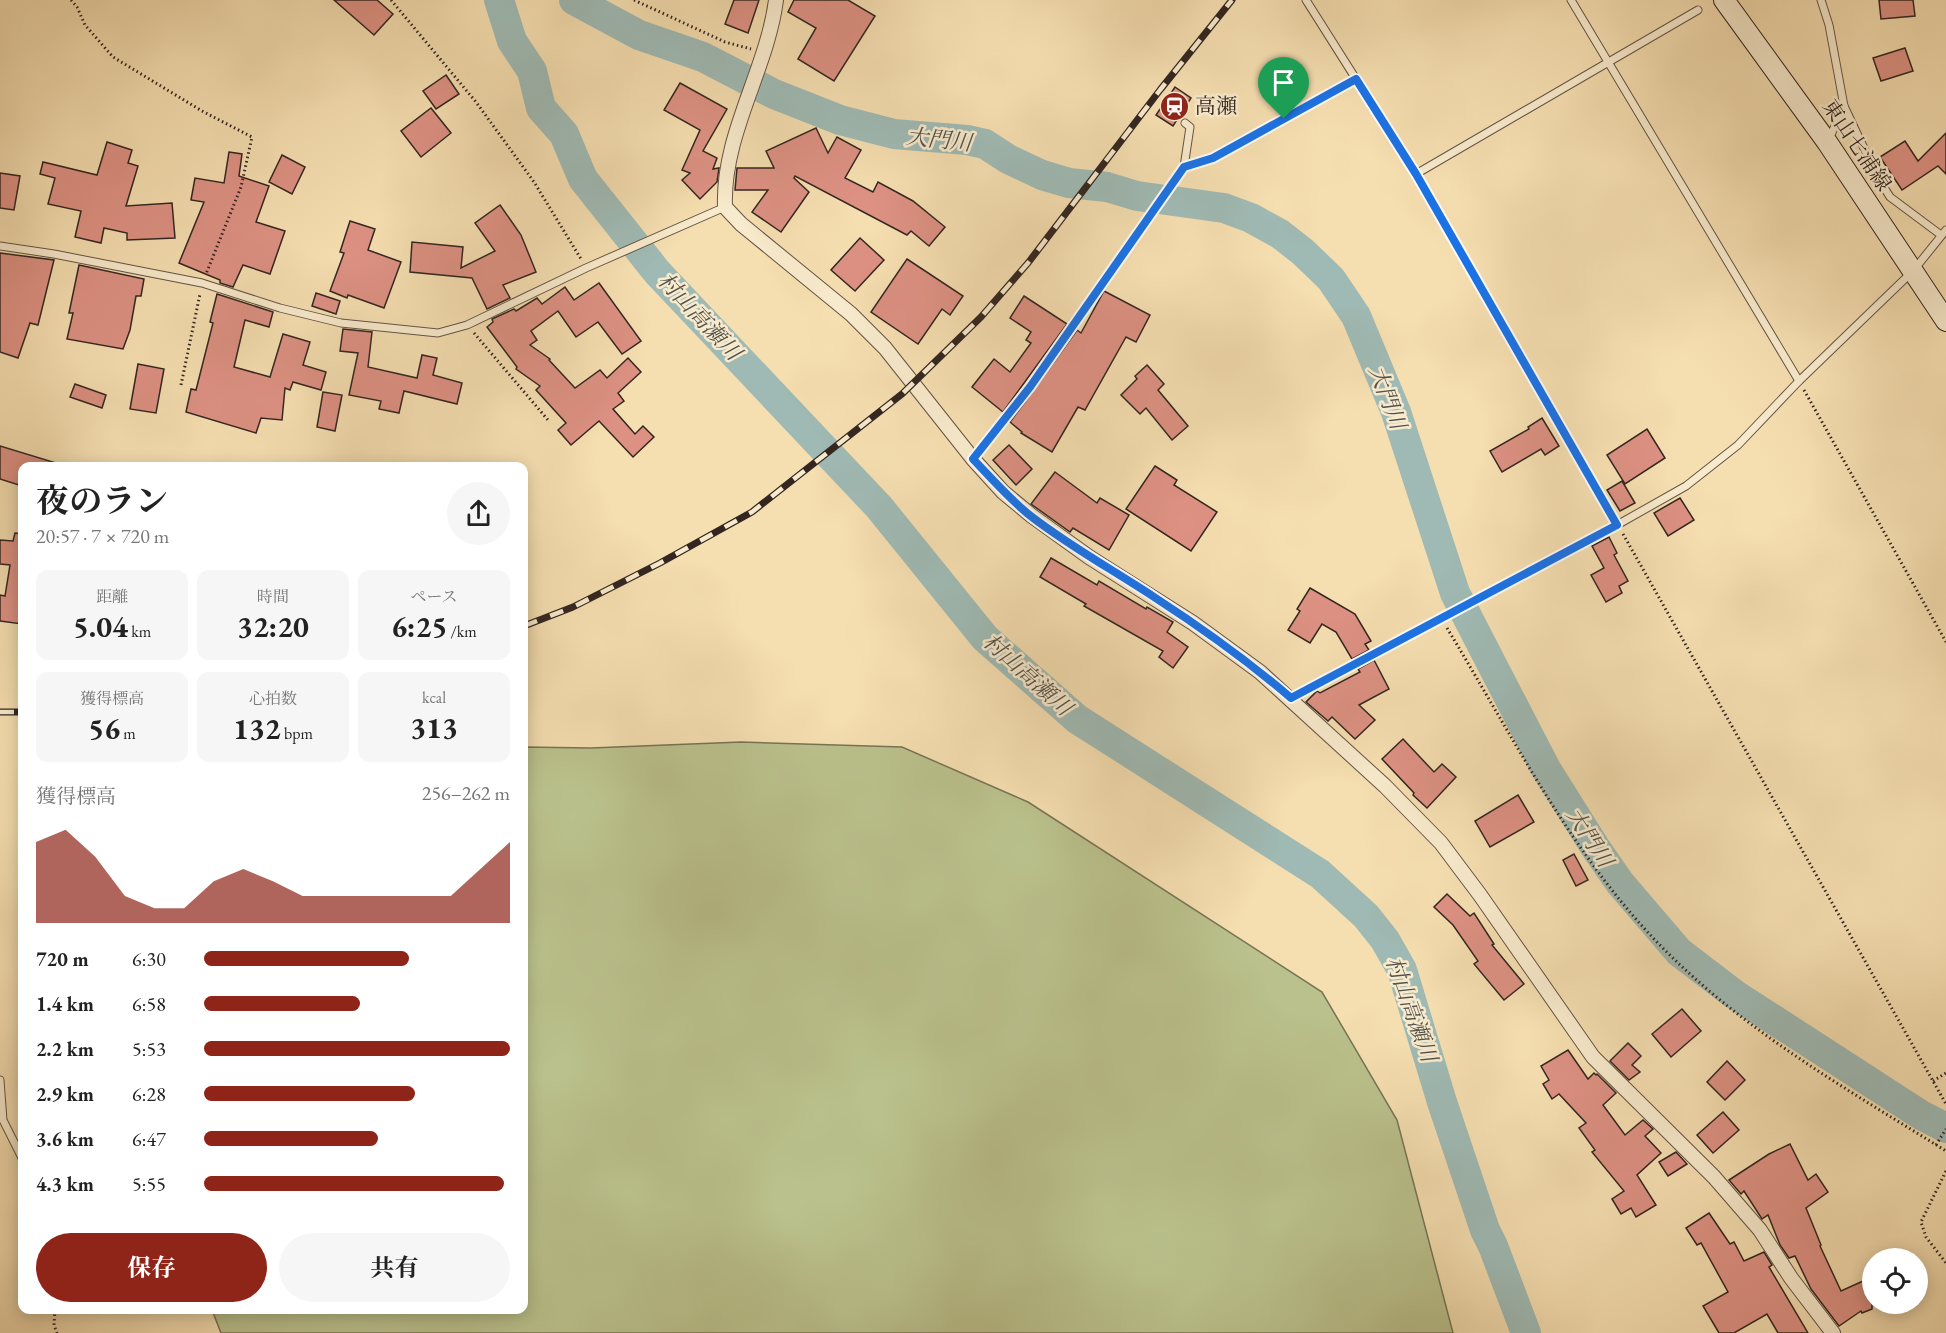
<!DOCTYPE html>
<html lang="ja">
<meta charset="utf-8">
<style>
:root{--surface:#fff;--page:#f6f6f6;--text:#222;--muted:#767676;--accent:#8f2418}
body{margin:0;font-family:"EB Garamond","Noto Serif JP",serif;background:var(--page);color:var(--text);height:100vh;display:flex;flex-direction:column;font-size:22px;white-space:nowrap}
*{box-sizing:border-box;margin:0}
p{font-size:20px;color:var(--muted)}
.icon{flex:none;width:33px;height:33px;fill:none;stroke:currentColor;stroke-width:2;stroke-linecap:round;stroke-linejoin:round}
.map{position:relative;flex:1;overflow:hidden}
.sheet{position:absolute;left:18px;top:462px;width:510px;height:852px;display:flex;flex-direction:column;background:var(--surface);border-radius:12px;box-shadow:0 3px 15px #0003}
.sheet>*{flex:none}
.controls{position:absolute;left:1862px;top:1248px;display:grid;gap:12px}
.controls a{display:grid;place-items:center;width:66px;height:66px;border-radius:50%;background:var(--surface);box-shadow:0 3px 15px #0003;font-size:30px}
.pin{position:absolute;display:grid;place-items:center;width:51px;height:51px;color:#fff;margin:-62px -26px;border-radius:50% 50% 50% 0;rotate:-45deg;box-shadow:0 0 6px #0007}
.pin .icon{rotate:45deg}
.round{display:grid;place-items:center;flex:none;width:63px;height:63px;border-radius:32px;background:var(--page)}
.overview{display:flex;align-items:center;justify-content:space-between;height:102px;padding:0 18px}
h1{font-size:33px;font-weight:700;line-height:45px}
.metrics{display:grid;grid-template-columns:repeat(3,1fr);gap:9px;height:102px;padding:6px 18px}
.metrics div{display:grid;align-content:center;border-radius:12px;background:var(--page);text-align:center}
.metrics b{font-size:30px;font-weight:700}
.metrics small{font-size:16px;font-weight:400}
.metrics p{font-size:16px}
.chart{height:168px;padding:12px 18px}
.chart p{display:flex;justify-content:space-between}
.chart svg{width:100%;height:108px;margin-top:6px;fill:var(--accent);opacity:.7}
.primary-button{display:flex;gap:12px;margin-top:auto;padding:12px 18px}
.primary-button a{flex:1;height:69px;border-radius:36px;background:var(--accent);color:#fff;font-size:24px;font-weight:700;line-height:69px;text-align:center}
.primary-button a+a{background:var(--page);color:var(--text)}
ul{padding:0 18px;list-style:none;font-size:20px}
li{display:grid;grid-template-columns:96px 72px 1fr;align-items:center;height:45px}
li i{height:15px;border-radius:8px;background:var(--accent)}
.map>svg:first-child{display:block}
.green{fill:#bac18c;stroke:#767456;stroke-width:1.5}
.lines{fill:none;stroke-linecap:round;stroke-linejoin:round}
.river{stroke:#9fbab4;stroke-width:30}
.building{fill:#dd9183;stroke:#332621;stroke-width:1.5}
.lane-casing{stroke:#645445;stroke-width:9}
.street-casing{stroke:#645445;stroke-width:16}
.secondary-casing{stroke:#332621;stroke-width:22}
.path{stroke:#332621;stroke-width:3;stroke-dasharray:1.5 3;stroke-linecap:butt}
.lane{stroke:#f8eacc;stroke-width:7}
.street{stroke:#f8eacc;stroke-width:14}
.secondary{stroke:#f8eacc;stroke-width:20}
.rail-casing{stroke:#332621;stroke-width:7}
.rail{stroke:#f8eacc;stroke-width:4.5;stroke-dasharray:14;stroke-linecap:butt}
.route-casing{stroke:#fff;stroke-width:12}
.route{stroke:#1a73e8;stroke-width:8}
.labels{text-anchor:middle;stroke-width:5;stroke-linejoin:round;paint-order:stroke}
.poi-label{font-size:21px;fill:#332621;stroke:#f8eacc;text-anchor:start}
.street-label{font-size:21px;fill:#332621;stroke:#f8eacc}
.water-label{font-size:22px;font-style:italic;fill:#53524d;stroke:#f8eacc}
</style>
<div class="map">
<svg width="1946" height="1333" viewBox="0 0 1946 1333">
<rect width="100%" height="100%" fill="#f5deb0"/>
<filter id="stains"><feTurbulence type="fractalNoise" baseFrequency=".00333" numOctaves="4"/><feColorMatrix values="0 0 0 0 .2 0 0 0 0 .09 0 0 0 0 .02 0 0 0 .5 -.17"/></filter>
<radialGradient id="worn" r=".72"><stop offset=".6" stop-color="#630" stop-opacity="0"/><stop offset="1" stop-color="#630" stop-opacity=".3"/></radialGradient>
<!-- green -->
<path class="green" d="M741 742 902 747 1028 802 1322 992 1397 1120 1453 1333H221L212 1310H524V747L591 748Z"/>
<g class="lines">
<!-- river -->
<g class="river">
<path d="M499 0 512 41 532 71 541 108 564 134 583 179 657 272 879 507 985 638 1077 719 1320 874 1366 916 1385 940 1402 970 1442 1102 1485 1230 1493 1246 1526 1333"/>
<path d="M574 0 639 35 703 57 774 94 840 120 894 134 967 140 985 144 1008 159 1042 175 1069 183 1107 187 1137 196 1224 208 1251 218 1280 234 1303 252 1331 279 1356 316 1396 412 1455 593 1546 769 1595 847 1620 883 1679 952 1734 994 1921 1115 1946 1128"/>
</g>
</g>
<!-- building -->
<g class="building">
<path d="M334 0H377L393 14 374 35Z"/>
<path d="M734 0H759L748 33 725 24Z"/>
<path d="M794 0H848L875 16 834 81 798 59 816 28 788 12Z"/>
<path d="M1879 0H1913L1915 16 1881 19Z"/>
<path d="M1905 48 1913 71 1881 81 1873 58Z"/>
<path d="M446 75 459 94 436 109 423 91Z"/>
<path d="M680 83 727 109 703 151 717 158 713 169 719 168 717 182 700 199 682 180 690 173 682 170 700 130 664 110Z"/>
<path d="M1175 87 1191 98 1173 126 1156 115Z"/>
<path d="M431 108 451 133 421 157 401 131Z"/>
<path d="M816 128 828 153 837 137 861 150 845 178 873 192 878 182 913 201 945 227 929 246 911 231 907 235 795 176 794 178 809 192 781 232 752 212 768 190H735L737 168H774L766 151Z"/>
<path d="M1946 133V174L1938 166 1902 190 1880 157 1905 141 1918 161Z"/>
<path d="M107 142 132 150 128 163 138 166 126 206 172 203 175 238 127 240V233L104 228 101 243 75 237 81 211 48 204 55 178 40 174 43 162 97 175Z"/>
<path d="M229 152 242 154 239 176 269 186 256 222 285 231 270 274 243 265 233 287 220 283V280L179 263 204 202 191 200 195 178 224 183Z"/>
<path d="M282 155 305 167 292 194 269 182Z"/>
<path d="M0 173 20 176 14 210 0 208Z"/>
<path d="M500 205 521 235 536 272 503 285 510 298 487 309 472 278 410 272 412 242 463 247 461 268 495 251 475 223Z"/>
<path d="M350 221 375 229 368 250 401 262 384 308 348 295 347 298 330 291 344 253 340 252Z"/>
<path d="M860 238 884 260 855 291 831 270Z"/>
<path d="M0 253 54 260 38 325 30 323 18 358 0 352Z"/>
<path d="M907 259 963 296 950 315 942 309 918 344 871 312Z"/>
<path d="M79 265 144 279 141 296H136L130 330 123 349 67 339 73 313H69Z"/>
<path d="M599 283 641 341 622 354 598 322 576 337 558 311 531 331 537 340 530 345 550 359 549 360 575 388 600 370 607 378 628 358 641 372 618 393 624 401 613 409 635 434 643 426 654 437 633 457 599 421 571 445 558 430 566 423 536 390 540 386 516 369 517 367 487 327 493 322 492 319 514 309 516 311 537 298 542 304 565 287 574 300Z"/>
<path d="M1104 291 1150 315 1136 342 1126 337 1085 410 1078 407 1052 452 1021 433 1022 432 1010 422 1034 390 1077 330 1081 333Z"/>
<path d="M316 293 340 301 336 314 312 306Z"/>
<path d="M217 294 273 312 269 327 245 320 234 367 270 377 283 334 310 342 303 365 326 372 321 390 293 382 290 390 285 388 282 420 261 418 256 433 186 412 191 389 196 390 213 323 210 322Z"/>
<path d="M1024 296 1067 324 1003 412 972 387 994 359 1010 372 1031 343 1026 340 1031 332 1010 318Z"/>
<path d="M343 329 372 332 368 367 417 378 422 355 437 358 433 375 462 383 457 404 404 391 399 413 379 409 381 401 349 395 358 353 340 351Z"/>
<path d="M138 364 164 369 156 413 130 409Z"/>
<path d="M1147 365 1164 384 1158 390 1188 426 1172 440 1146 408 1140 414 1121 395 1137 379 1135 376Z"/>
<path d="M75 384 106 395 102 408 70 397Z"/>
<path d="M323 392 342 395 335 431 317 427Z"/>
<path d="M1542 418 1559 446 1545 455 1541 449 1502 472 1490 451 1529 429 1528 427Z"/>
<path d="M1647 429 1665 458 1625 484 1607 455Z"/>
<path d="M1009 445 1032 469 1016 485 993 460Z"/>
<path d="M0 446 56 463V466H22V486L0 479Z"/>
<path d="M1155 466 1177 480 1174 485 1217 512 1191 551 1126 509Z"/>
<path d="M1055 472 1097 503 1100 498 1129 515 1109 550 1073 528 1070 532 1031 504Z"/>
<path d="M1622 481 1635 503 1620 511 1607 490Z"/>
<path d="M1680 498 1694 520 1668 536 1654 513Z"/>
<path d="M15 533 22 534V624L0 621V595L5 596 10 565 0 564V540L13 541Z"/>
<path d="M1609 537 1617 553 1614 555 1628 581 1619 586 1622 593 1606 602 1591 575 1604 568 1592 546Z"/>
<path d="M1051 558 1097 585 1099 581 1146 609 1147 607 1173 622 1167 632 1188 647 1173 668 1159 657 1163 651 1084 606 1086 604 1040 577Z"/>
<path d="M1310 588 1355 614 1371 641 1365 644 1369 650 1352 659 1336 632 1322 624 1310 643 1288 630 1300 611 1297 609Z"/>
<path d="M1374 660 1389 689 1359 705 1375 720 1355 739 1332 717 1328 721 1306 702 1317 691 1320 693 1360 672 1358 669Z"/>
<path d="M1403 739 1434 772 1442 764 1456 777 1427 808 1413 795 1414 793 1382 759Z"/>
<path d="M1518 795 1534 822 1490 847 1475 821Z"/>
<path d="M1574 854 1588 880 1576 886 1563 860Z"/>
<path d="M1447 894 1470 916 1474 913 1494 944 1492 945 1524 984 1504 1000 1474 964 1478 961 1453 925 1434 907Z"/>
<path d="M1682 1009 1701 1031 1671 1057 1652 1034Z"/>
<path d="M1628 1043 1641 1056 1632 1065 1640 1072 1629 1080 1610 1061Z"/>
<path d="M1568 1050 1588 1079 1594 1073 1596 1075 1597 1074 1616 1093 1603 1105 1625 1135 1643 1120 1653 1129 1645 1136 1661 1153 1637 1175 1656 1205 1636 1217 1631 1208 1621 1214 1612 1199 1624 1191 1592 1152 1595 1150 1579 1128 1586 1123 1559 1094 1552 1099 1543 1084 1549 1080 1541 1066Z"/>
<path d="M1727 1061 1745 1080 1725 1100 1707 1082Z"/>
<path d="M1723 1112 1739 1130 1713 1153 1697 1135Z"/>
<path d="M1790 1144 1808 1180 1816 1174 1828 1192 1806 1208 1821 1245 1820 1246 1841 1291 1872 1277V1309L1862 1313 1861 1311 1839 1326 1811 1289 1795 1256 1789 1258 1780 1245 1768 1215 1762 1219 1744 1191 1741 1194 1729 1180 1769 1154Z"/>
<path d="M1676 1152 1687 1164 1668 1176 1659 1162Z"/>
<path d="M1709 1213 1730 1244 1734 1242 1744 1261 1764 1252 1772 1265 1769 1267 1808 1333H1778L1767 1314 1734 1333H1719L1703 1306 1728 1292 1701 1243 1697 1245 1686 1228Z"/>
</g>
<g class="lines">
<defs>
<g id="lane">
<path d="M1306 0 1416 174 1617 525 1686 486 1738 445 1799 381 1913 271 1946 230"/>
<path d="M1571 0 1799 381"/>
<path d="M1821 0 1829 25 1844 106 1878 178 1890 197 1941 235"/>
<path d="M1829 139 1844 106"/>
<path d="M1184 167 1213 158 1356 79"/>
<path d="M1416 174 1698 10"/>
<path d="M0 246 54 254 202 283 280 308 341 323 438 333 467 325 586 268 725 207"/>
<path d="M973 459 1030 387 1184 167 1190 127 1185 123"/>
<path d="M1291 698 1617 525"/>
<path d="M0 1080 3 1120 22 1158"/>
</g>
<path id="street" d="M776 0C767 70 722 135 725 207L741 224 851 314 885 348 973 459 1003 492 1032 516 1089 557 1193 623 1260 672 1385 786 1441 843 1480 895 1593 1057 1714 1177 1760 1230 1791 1278 1833 1333"/>
<path id="secondary" d="M1724 0 1827 142 1946 321"/>
</defs>
<!-- lane casing -->
<use href="#lane" class="lane-casing"/>
<!-- street casing -->
<use href="#street" class="street-casing"/>
<!-- secondary casing -->
<use href="#secondary" class="secondary-casing"/>
<!-- path -->
<g class="path">
<path d="M71 0 77 7 85 25 113 57 202 111 252 137 241 187 206 274"/>
<path d="M391 0 476 102 534 182 581 259"/>
<path d="M634 0 725 42 751 49"/>
<path d="M474 333 548 420"/>
<path d="M181 385 200 294"/>
<path d="M1804 390 1946 642"/>
<path d="M1623 534 1946 1104"/>
<path d="M1447 628C1512 735 1569 850 1656 941 1739 1028 1845 1088 1946 1151"/>
<path d="M1933 1081 1946 1073"/>
<path d="M1936 1145 1946 1129"/>
<path d="M1946 1171 1921 1222 1926 1237 1946 1263"/>
<path d="M55 1310 54 1325 57 1333"/>
</g>
<!-- lane -->
<use href="#lane" class="lane"/>
<!-- street -->
<use href="#street" class="street"/>
<!-- secondary -->
<use href="#secondary" class="secondary"/>
<defs>
<g id="rail">
<path d="M524 626 573 607 660 563 752 512 902 394 981 317 1028 263 1160 90 1232 0"/>
<path d="M0 712H22"/>
</g>
</defs>
<!-- rail casing -->
<use href="#rail" class="rail-casing"/>
<!-- rail -->
<use href="#rail" class="rail"/>
</g>
<g class="lines">
<defs>
<path id="route" d="M1356 79 1416 174 1617 525 1291 698C1248 661 1202 628 1154 597 1113 570 1071 547 1032 517 1010 500 992 479 973 459L1030 387 1184 167 1213 158Z"/>
</defs>
<!-- route casing -->
<use href="#route" class="route-casing"/>
<!-- route -->
<use href="#route" class="route"/>
</g>
<!-- icons -->
<defs>
<symbol id="station-disc" viewBox="-11 -11 22 22"><circle r="9.5" fill="#8f2418" stroke="#f8eacc"/><path d="M-3-6H3Q5-6 5-4V2Q5 4 3 4L4.5 6H3L1.5 4h-3L-3 6H-4.5L-3 4Q-5 4-5 2V-4Q-5-6-3-6ZM-3.5-4v3h7v-3ZM-3.5 1v1.5H-2V1ZM2 1v1.5H3.5V1Z" fill="#fff"/></symbol>
</defs>
<g fill-rule="evenodd">
<use href="#station-disc" x="1158" y="90" width="33" height="33"/>
</g>
<g class="labels">
<!-- poi labels -->
<g class="poi-label">
<text x="1195" y="113">高瀬</text>
</g>
<!-- street labels -->
<g class="street-label">
<text transform="translate(1857 145) rotate(56)" y="7">東山七浦線</text>
</g>
<!-- water labels -->
<g class="water-label">
<text transform="translate(939 139) rotate(6)" y="8">大門川</text>
<text transform="translate(700 316) rotate(47)" y="8">村山高瀬川</text>
<text transform="translate(1388 397) rotate(69)" y="8">大門川</text>
<text transform="translate(1028 674) rotate(42)" y="8">村山高瀬川</text>
<text transform="translate(1590 837) rotate(57)" y="8">大門川</text>
<text transform="translate(1412 1009) rotate(70)" y="8">村山高瀬川</text>
</g>
</g>
<rect width="100%" height="100%" filter="url(#stains)"/>
<rect width="100%" height="100%" fill="url(#worn)"/>
</svg>
<div class="controls">
<a><svg class="icon" aria-label="locate" viewBox="0 0 24 24"><circle cx="12" cy="12" r="6"/><path d="M12 2v4M12 18v4M2 12h4M18 12h4"/></svg></a>
</div>
<div class="pin" style="left:1284px;top:119px;background:#1e9e55"><svg class="icon" aria-label="arrive" viewBox="0 0 24 24"><path d="M6 21V4h12l-3 4 3 4H6"/></svg></div>
<section class="sheet">
<div class="overview"><div><h1>夜のラン</h1><p>20:57 · 7 × 720 m</p></div><a class="round"><svg class="icon" aria-label="share" viewBox="0 0 24 24"><path d="M12 15V3M7 8l5-5 5 5M5 13v7h14v-7"/></svg></a></div>
<div class="metrics">
<div><p>距離</p><b>5.04<small> km</small></b></div>
<div><p>時間</p><b>32:20</b></div>
<div><p>ペース</p><b>6:25<small> /km</small></b></div>
</div>
<div class="metrics">
<div><p>獲得標高</p><b>56<small> m</small></b></div>
<div><p>心拍数</p><b>132<small> bpm</small></b></div>
<div><p>kcal</p><b>313</b></div>
</div>
<div class="chart"><p><span>獲得標高</span>256–262 m</p>
<svg viewBox="0 0 160 44" preserveAspectRatio="none"><path d="M0 44V11L10 6L20 17L30 33L40 38L50 38L60 27L70 22L80 27L90 33L100 33L110 33L120 33L130 33L140 33L150 22L160 11V44z"/></svg>
</div>
<ul>
<li><b>720 m</b>6:30<i style="width:67%"></i></li>
<li><b>1.4 km</b>6:58<i style="width:51%"></i></li>
<li><b>2.2 km</b>5:53<i style="width:100%"></i></li>
<li><b>2.9 km</b>6:28<i style="width:69%"></i></li>
<li><b>3.6 km</b>6:47<i style="width:57%"></i></li>
<li><b>4.3 km</b>5:55<i style="width:98%"></i></li>
</ul>
<div class="primary-button"><a>保存</a><a>共有</a></div>
</section>
</div>
